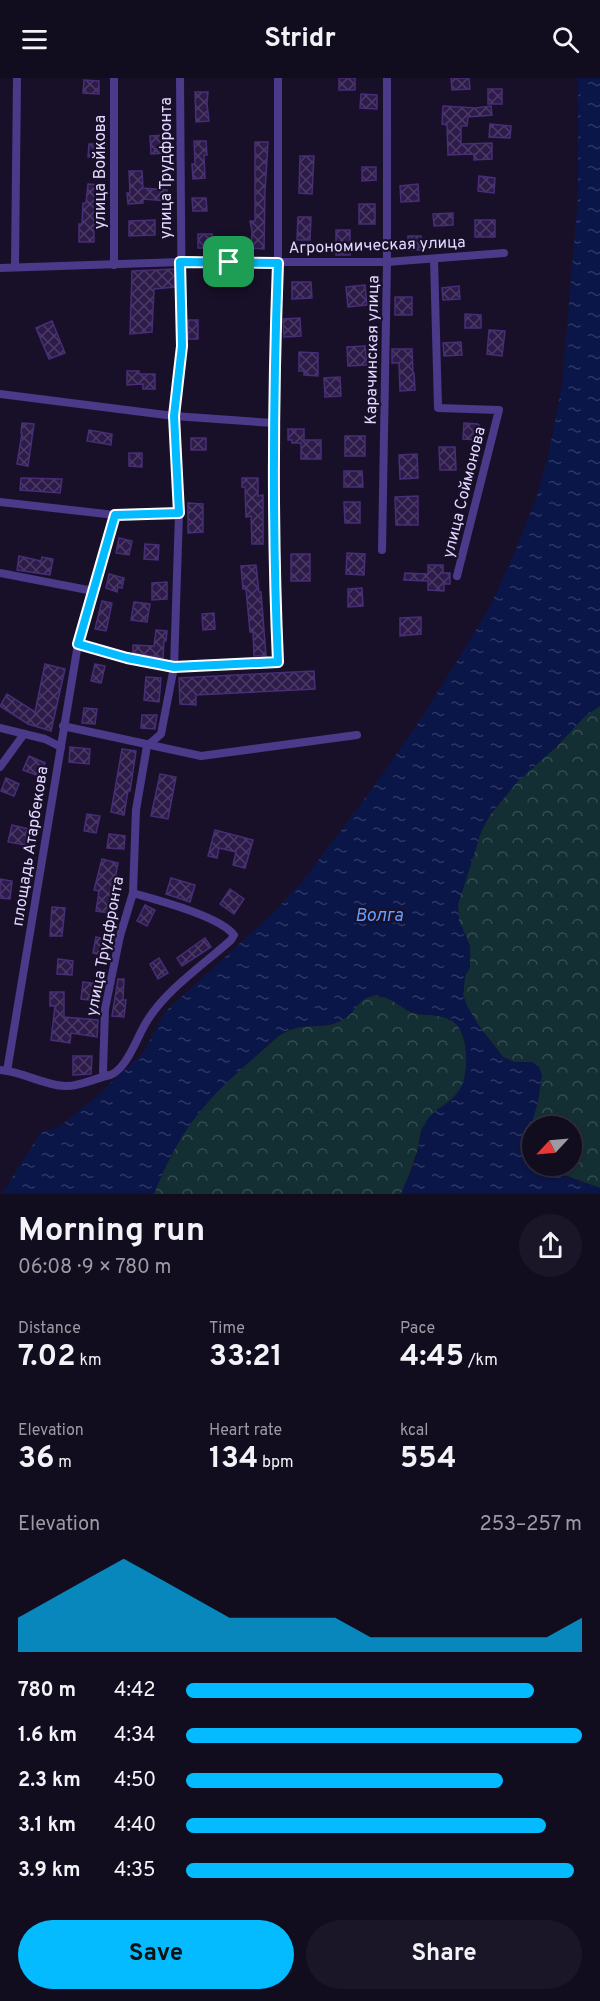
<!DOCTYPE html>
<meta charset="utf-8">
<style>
:root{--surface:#120c1f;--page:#1b1528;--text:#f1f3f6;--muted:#9c9ba4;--line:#312c3d;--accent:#04bbff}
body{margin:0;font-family:Overpass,sans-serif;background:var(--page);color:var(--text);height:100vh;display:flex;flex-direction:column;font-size:22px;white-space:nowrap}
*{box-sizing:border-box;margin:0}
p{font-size:20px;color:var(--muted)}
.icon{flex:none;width:33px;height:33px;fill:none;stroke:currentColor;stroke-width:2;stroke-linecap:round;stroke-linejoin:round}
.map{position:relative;height:1116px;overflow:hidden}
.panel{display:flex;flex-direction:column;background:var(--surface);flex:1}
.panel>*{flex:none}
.needle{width:39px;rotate:244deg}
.tools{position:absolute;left:522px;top:1038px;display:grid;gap:12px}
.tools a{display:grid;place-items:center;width:60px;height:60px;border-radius:50%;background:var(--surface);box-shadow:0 2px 4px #0004,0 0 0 2px var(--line);font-size:30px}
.pin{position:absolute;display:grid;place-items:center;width:51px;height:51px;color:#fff;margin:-26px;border-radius:12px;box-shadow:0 3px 9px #0006}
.round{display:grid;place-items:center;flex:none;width:63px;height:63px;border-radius:32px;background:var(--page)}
.head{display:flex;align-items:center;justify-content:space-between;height:102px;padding:0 18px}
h1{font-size:33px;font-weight:700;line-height:45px}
.stats{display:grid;grid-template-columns:repeat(3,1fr);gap:9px;height:102px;padding:6px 18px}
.stats div{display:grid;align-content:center}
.stats b{font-size:30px;font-weight:700}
.stats small{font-size:16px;font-weight:400}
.stats p{font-size:16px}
.chart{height:168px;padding:12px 18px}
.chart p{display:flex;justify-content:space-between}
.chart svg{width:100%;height:108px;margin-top:6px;fill:var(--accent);opacity:.7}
.cta{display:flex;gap:12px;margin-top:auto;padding:12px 18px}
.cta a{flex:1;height:69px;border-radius:36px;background:var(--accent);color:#111;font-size:24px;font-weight:700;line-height:69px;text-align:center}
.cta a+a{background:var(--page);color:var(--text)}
ul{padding:0 18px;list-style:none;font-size:20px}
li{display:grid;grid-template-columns:96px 72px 1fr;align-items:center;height:45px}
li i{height:15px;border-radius:8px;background:var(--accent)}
header{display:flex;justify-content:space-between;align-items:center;height:78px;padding:0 18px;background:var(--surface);font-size:27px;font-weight:700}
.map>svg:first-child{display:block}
.forest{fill:url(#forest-crowns)}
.water{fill:url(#water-ripples)}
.building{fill:url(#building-cross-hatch);stroke:#482d77;stroke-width:1.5}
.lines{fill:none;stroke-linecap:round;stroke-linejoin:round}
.minor{stroke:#4a3a89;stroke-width:8}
.route-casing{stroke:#fff;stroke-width:12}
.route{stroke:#04bbff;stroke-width:8}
.labels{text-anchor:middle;stroke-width:4.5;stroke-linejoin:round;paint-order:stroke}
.street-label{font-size:16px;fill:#e3d8ff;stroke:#181029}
.water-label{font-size:18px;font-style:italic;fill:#669eff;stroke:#181029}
</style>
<header><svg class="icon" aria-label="menu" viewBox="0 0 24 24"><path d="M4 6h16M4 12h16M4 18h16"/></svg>Stridr<svg class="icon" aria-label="search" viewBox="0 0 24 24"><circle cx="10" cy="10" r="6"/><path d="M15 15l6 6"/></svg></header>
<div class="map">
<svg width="600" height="1116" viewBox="0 0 600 1116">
<defs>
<pattern id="forest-crowns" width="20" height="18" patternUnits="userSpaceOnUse" patternTransform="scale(1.5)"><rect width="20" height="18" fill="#132f33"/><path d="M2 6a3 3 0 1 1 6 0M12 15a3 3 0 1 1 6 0" fill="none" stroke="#354c52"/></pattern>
<pattern id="water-ripples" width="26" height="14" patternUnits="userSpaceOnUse" patternTransform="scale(1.5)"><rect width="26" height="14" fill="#0a1648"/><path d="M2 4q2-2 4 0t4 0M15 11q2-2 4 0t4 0" fill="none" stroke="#2e3763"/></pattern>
<pattern id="building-cross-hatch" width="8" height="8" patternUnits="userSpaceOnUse" patternTransform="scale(1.5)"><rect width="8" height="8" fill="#2d1b4a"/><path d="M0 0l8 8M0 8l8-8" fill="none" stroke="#4b3b65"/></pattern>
</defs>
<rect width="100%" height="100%" fill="#181029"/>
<!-- forest -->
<g class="forest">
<path d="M600 628V1110L567 1098 542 1092 537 1088H572V1048H532V1078C525 1055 540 1022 541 997L532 984H514L503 979 479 948 467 928 463 917 465 898 470 889V868L459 843 458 826 481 754 490 737 517 704 557 668 585 638Z"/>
<path d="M371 918C397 918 397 931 417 936 428 938 438 936 449 940 469 950 471 995 460 1011 450 1027 431 1034 422 1051 419 1057 420 1066 417 1073 413 1088 407 1102 401 1116H154C179 1052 205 1021 257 977 267 969 278 956 290 952 307 945 328 952 344 941 356 934 356 923 371 918Z"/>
</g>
<!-- water -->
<path class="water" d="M578 0H600V628L585 638 557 668 517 704 490 737 481 754 458 826 459 843 470 868V889L465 898 463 917 467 928 479 948 503 979 514 984H532L539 989 542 997 538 1024 530 1052 532 1088 600 1110V1116H401C408 1101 415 1085 419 1069 420 1062 420 1054 424 1047 430 1036 439 1030 450 1023 463 1013 467 994 466 978 466 943 450 938 420 936 403 934 393 917 375 918 357 919 355 937 340 943 324 950 307 946 291 951 277 956 265 970 255 979 204 1023 179 1053 154 1116H2L41 1054 59 1049 95 1020 144 974 164 935 272 836 302 804 375 707 423 638 490 529 516 471 536 421 549 374 562 307 578 119Z"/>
<!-- building -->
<g class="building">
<rect x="339" y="0" width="16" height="12"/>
<path d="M451 0H469L470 11 452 12Z"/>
<path d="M84 2 99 3V16L83 15Z"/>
<rect x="488" y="11" width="14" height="15"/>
<path d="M195 14H208L207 26 209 43 196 44Z"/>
<path d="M361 16 377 17V31L360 30Z"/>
<path d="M443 28 475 30 491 28 492 37 468 39 467 48H461V66L492 65V81L474 82V76L448 77 447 47 442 46Z"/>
<path d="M490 46 511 48 510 60 489 59Z"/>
<path d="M165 57 166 75 151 76 150 58Z"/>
<path d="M194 63H206L207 77H204L205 100 193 101 192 86H195Z"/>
<path d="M255 64H268L265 114 264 171 251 170 252 153 250 143H255Z"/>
<path d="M89 66H103L102 79H88Z"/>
<path d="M300 78H314L312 116 299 115Z"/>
<path d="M362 89H376V102L362 103Z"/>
<path d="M129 93H142L143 110 167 112V123L143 121V125L128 126 127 115H130Z"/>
<path d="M479 98 495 100 494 115 478 113Z"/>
<path d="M88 106 101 107 100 120H98L97 142H94V164H79V146H82L83 125H86Z"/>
<path d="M418 106 419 123 401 124 400 108Z"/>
<path d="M192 120H206L207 133H193Z"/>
<rect x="359" y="126" width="16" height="20"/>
<path d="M453 135V147L434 148 433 136Z"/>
<path d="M298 139H311L310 162H297Z"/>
<path d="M155 142V157L129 158V143Z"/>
<rect x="475" y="142" width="20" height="17"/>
<rect x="336" y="152" width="14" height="25"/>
<rect x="198" y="156" width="14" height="14"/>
<path d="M408 158H421L422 172H409Z"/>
<path d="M175 191V209L154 211 152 254 130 256 132 193Z"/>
<path d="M292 204H311L312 220 292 221Z"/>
<path d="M365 207 367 227 348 229 346 209Z"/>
<path d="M459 208 460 221 443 222 442 210Z"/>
<rect x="395" y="219" width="17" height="18"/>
<path d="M465 236 481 237V250H465Z"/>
<path d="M300 240 301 258 284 259 283 241Z"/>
<rect x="188" y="242" width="10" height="19"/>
<path d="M52 243 65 275 49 281 36 250Z"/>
<path d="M489 252 505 253 502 278 487 276Z"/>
<path d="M461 264 462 277 444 278 443 265Z"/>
<path d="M365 268 367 287 348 288 347 269Z"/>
<path d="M392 271H412L413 295H414L415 312 400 313 399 285H392Z"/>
<path d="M299 274 318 275V298L304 297V293H299Z"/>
<path d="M127 293H139V296H155V311H143V306L127 307Z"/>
<path d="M340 299 341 318 325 319 324 300Z"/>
<path d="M22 345 34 346 28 388 17 386 22 355H21Z"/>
<path d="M464 345 478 346 481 350 480 362 463 361Z"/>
<path d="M288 351H304V362H321V381H301V365H292V362H288Z"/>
<path d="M89 352 112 356 111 367 87 363Z"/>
<rect x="345" y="358" width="20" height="20"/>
<rect x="191" y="360" width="15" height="12"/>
<path d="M439 369H455L456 392H440Z"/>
<path d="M129 375H142V389L129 388Z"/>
<path d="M417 376 418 400 400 401 399 377Z"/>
<path d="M344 393H362L363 409H344Z"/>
<path d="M21 400 62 401 60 415 20 412Z"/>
<path d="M242 400H258V418L263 417V466H252L251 438 246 439 245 409H242Z"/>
<path d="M418 418V447H396L395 419Z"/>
<path d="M344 424H360V445H345Z"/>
<path d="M188 425 203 426V454L188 455Z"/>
<path d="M119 460 132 463 129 477 116 475Z"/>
<path d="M145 466 159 467 158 482 144 481Z"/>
<path d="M347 475 365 476 364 497 346 496Z"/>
<rect x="291" y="476" width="19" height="27"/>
<path d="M19 478 41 483 42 479 53 481 50 497 17 492Z"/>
<path d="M256 487 259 514H261L266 578H254L253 554H250L246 511H243L241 488Z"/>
<path d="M428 487H443V495H450V506H444V513L428 512V503L404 502 405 495 428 496Z"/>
<path d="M109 496 124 500 122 510 118 509 117 514 106 510Z"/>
<path d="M167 504V521L152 522V505Z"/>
<path d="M362 510 363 528 348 529V511Z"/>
<path d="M102 523 112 525 106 553 95 551Z"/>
<path d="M134 524 150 526 147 544 131 542Z"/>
<path d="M214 535 215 551 203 552 202 536Z"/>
<path d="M421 539V556L400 558V540Z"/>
<path d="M156 552 167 553 166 563H164L163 580 133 575V567L154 568Z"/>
<path d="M45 586 65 591 51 653 28 646 0 628 7 616 35 634Z"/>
<path d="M95 586 105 588 101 605 91 603Z"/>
<path d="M314 593 315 611 196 617V627L180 626 179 600Z"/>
<path d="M146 599 161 600 159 624 144 622Z"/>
<path d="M84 630 97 631 95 646 82 645Z"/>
<path d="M142 637H157L155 651 141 650Z"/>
<path d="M70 669 90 671 89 686 69 684Z"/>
<path d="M122 671 136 673 130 713H128L124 737 111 734Z"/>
<path d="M29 678 45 685 39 698 23 692Z"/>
<path d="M160 696 176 699 168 741 151 738Z"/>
<path d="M6 700 19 706 14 718 1 713Z"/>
<path d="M87 736 100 738 96 755 84 753Z"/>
<path d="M12 747 29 751 25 767 8 764Z"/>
<path d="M215 752 253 762 245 790 233 787 236 774 219 770 217 780 208 778Z"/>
<path d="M109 756 125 758 124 771 107 770Z"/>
<path d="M102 781 118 785 114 806 117 807 116 816H114L110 835 96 833 99 813 94 812Z"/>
<path d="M171 800 195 807 190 824 166 816Z"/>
<path d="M0 801 12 803 10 821 0 820Z"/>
<path d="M230 811 244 821 234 836 220 826Z"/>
<path d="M145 827 155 832 147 848 137 843Z"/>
<path d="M52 829 65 830 62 858H50Z"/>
<path d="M96 859 109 862 105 878 93 875Z"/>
<path d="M205 860 211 869 182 888 177 880Z"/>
<path d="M159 880 168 895 158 901 150 886Z"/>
<path d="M58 881 73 883 72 897 57 896Z"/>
<path d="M118 901H124L123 922H126L124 939 112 938Z"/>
<path d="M83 904 100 906 98 923 81 921Z"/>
<path d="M50 914H64V939L98 942 97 959 71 955 70 965 51 962 55 928H50Z"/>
<path d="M73 978H92L91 996 73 997Z"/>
</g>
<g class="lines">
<!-- minor -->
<g class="minor">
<path d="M434 181 438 330 499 332 457 498"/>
<path d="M114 187V0"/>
<path d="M15 189 17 0"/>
<path d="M0 190 180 184H387L504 175"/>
<path d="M0 316 174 338 273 345"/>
<path d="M0 424 115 437 179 435"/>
<path d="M382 472 387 184V0"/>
<path d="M0 495 93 513"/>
<path d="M78 566 127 580 174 589 278 584 273 481V345L278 185V0"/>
<path d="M63 648 201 678 357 657"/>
<path d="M0 650 45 661 61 669"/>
<path d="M0 689 24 656"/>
<path d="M133 815C157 822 220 838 234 857L231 862C203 887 167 911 147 943 137 958 126 996 106 998L103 994 105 931 120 858 133 815 136 732 147 668 161 656 174 589 179 435 174 338 182 268 180 0"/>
<path d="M0 992C22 993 42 1007 65 1008 77 1009 94 1001 106 998"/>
<path d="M7 993 78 566 115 437"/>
</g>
</g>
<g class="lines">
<defs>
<path id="route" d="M180 184 278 185C273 318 272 450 278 584L174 589 127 580 78 566 115 437 179 435 174 338 182 268Z"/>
</defs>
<!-- route casing -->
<use href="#route" class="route-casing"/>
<!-- route -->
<use href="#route" class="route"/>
</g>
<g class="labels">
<!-- street labels -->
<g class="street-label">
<text transform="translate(165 90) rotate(-90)" y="6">улица Трудфронта</text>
<text transform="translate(99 94) rotate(-90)" y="6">улица Войкова</text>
<text transform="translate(377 166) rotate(-2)" y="6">Агрономическая улица</text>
<text transform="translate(371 272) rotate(-89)" y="6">Карачинская улица</text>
<text transform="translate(463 414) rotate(-76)" y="6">улица Соймонова</text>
<text transform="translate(29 768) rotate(-81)" y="6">площадь Атарбекова</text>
<text transform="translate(104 868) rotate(-79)" y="6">улица Трудфронта</text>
</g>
<!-- water labels -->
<g class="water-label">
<text x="379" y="843">Волга</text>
</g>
</g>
</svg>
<div class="tools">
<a><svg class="needle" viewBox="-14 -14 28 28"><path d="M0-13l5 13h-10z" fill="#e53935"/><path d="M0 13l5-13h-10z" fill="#9c9ba4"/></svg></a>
</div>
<div class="pin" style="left:229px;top:184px;background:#1e9e55"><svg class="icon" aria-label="arrive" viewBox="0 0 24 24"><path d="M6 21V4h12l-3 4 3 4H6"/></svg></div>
</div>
<section class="panel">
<div class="head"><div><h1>Morning run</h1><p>06:08 · 9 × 780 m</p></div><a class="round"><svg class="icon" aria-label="share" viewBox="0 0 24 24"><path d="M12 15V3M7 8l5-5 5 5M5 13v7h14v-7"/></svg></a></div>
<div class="stats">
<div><p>Distance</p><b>7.02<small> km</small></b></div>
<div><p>Time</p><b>33:21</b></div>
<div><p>Pace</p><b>4:45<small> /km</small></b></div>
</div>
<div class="stats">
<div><p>Elevation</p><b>36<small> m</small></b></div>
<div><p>Heart rate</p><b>134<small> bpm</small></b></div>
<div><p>kcal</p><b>554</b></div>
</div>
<div class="chart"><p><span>Elevation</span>253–257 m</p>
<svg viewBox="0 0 160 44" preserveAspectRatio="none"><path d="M0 44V30L10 22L20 14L30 6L40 14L50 22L60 30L70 30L80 30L90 30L100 38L110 38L120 38L130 38L140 38L150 38L160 30V44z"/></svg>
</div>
<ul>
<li><b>780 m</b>4:42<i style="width:88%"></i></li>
<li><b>1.6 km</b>4:34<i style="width:100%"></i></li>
<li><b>2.3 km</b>4:50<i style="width:80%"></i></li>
<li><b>3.1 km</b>4:40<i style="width:91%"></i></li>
<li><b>3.9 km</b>4:35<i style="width:98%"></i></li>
</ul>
<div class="cta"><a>Save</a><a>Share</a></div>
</section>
